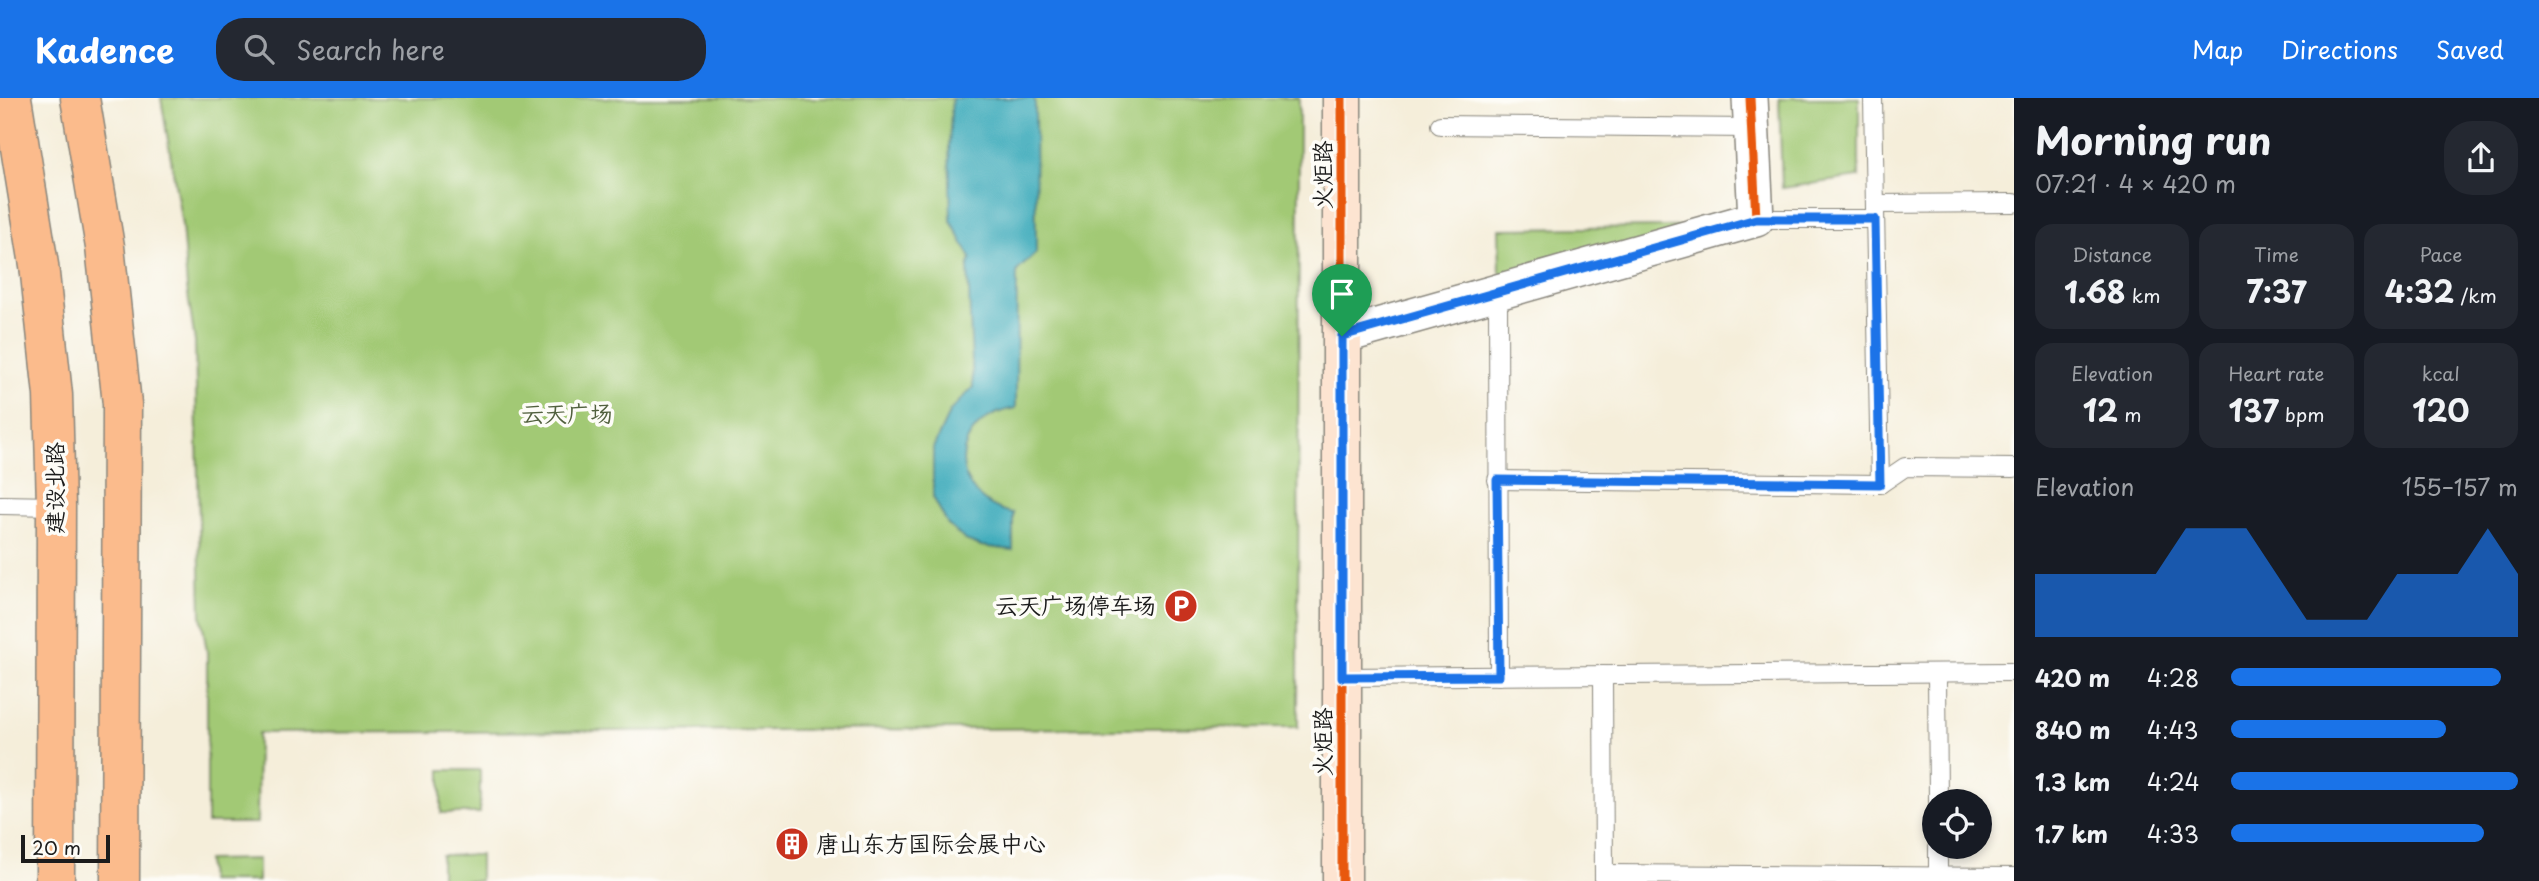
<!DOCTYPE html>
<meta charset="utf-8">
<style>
:root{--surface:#171b24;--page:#242831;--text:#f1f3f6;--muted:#9ea1a6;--accent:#1a73e8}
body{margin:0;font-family:"Playpen Sans","LXGW WenKai TC",sans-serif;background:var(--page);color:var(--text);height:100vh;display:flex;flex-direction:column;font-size:26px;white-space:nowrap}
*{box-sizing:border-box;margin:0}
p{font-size:23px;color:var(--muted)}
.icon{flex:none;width:38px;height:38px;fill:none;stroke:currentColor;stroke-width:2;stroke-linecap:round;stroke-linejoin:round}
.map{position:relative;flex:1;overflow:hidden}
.drawer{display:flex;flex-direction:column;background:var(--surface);width:525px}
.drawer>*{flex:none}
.controls{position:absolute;left:1922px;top:691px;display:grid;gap:14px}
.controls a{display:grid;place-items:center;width:70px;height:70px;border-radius:50%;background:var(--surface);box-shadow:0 4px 10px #0003;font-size:35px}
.scale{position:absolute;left:21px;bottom:18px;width:89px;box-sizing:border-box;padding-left:7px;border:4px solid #1c1c1c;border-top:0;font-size:19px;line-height:24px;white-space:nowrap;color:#1c1c1c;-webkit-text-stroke:5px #fdfcf7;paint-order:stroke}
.pin{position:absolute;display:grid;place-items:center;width:60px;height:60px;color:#fff;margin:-72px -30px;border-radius:50% 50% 50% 0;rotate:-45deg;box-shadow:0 0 7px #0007}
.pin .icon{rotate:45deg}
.round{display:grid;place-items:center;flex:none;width:74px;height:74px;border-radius:28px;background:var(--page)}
.summary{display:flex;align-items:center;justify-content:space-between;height:119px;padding:0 21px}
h1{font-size:38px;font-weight:700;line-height:52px}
.stats{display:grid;grid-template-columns:repeat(3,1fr);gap:10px;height:119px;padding:7px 21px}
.stats div{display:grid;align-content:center;border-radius:18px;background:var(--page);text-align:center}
.stats b{font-size:30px;font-weight:700}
.stats small{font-size:19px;font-weight:400}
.stats p{font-size:19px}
.chart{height:196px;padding:14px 21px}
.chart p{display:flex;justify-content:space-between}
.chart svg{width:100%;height:126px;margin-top:7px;fill:var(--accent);opacity:.7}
ul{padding:0 21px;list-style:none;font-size:23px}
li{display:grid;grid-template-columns:112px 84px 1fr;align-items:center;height:52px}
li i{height:18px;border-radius:9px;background:var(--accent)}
header{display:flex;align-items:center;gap:42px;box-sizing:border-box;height:98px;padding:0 35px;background:var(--accent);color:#fff}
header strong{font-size:33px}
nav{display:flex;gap:38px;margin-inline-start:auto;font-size:24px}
.search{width:490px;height:63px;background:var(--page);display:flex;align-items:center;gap:18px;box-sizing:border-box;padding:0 24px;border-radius:28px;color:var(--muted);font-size:26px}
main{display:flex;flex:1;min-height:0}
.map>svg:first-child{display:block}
.green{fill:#a2c974;stroke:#5f7248;stroke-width:2}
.water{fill:#3dabbb;stroke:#2c646c;stroke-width:2}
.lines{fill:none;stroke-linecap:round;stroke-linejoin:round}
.lane-casing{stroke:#88857b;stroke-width:20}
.street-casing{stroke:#88857b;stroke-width:38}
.secondary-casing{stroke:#88857b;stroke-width:41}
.primary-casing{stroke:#88857b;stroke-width:41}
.lane{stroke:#fff;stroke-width:18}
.street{stroke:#fff;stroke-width:35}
.secondary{stroke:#fde4d1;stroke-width:38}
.primary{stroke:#fbbb8c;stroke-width:38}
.cycleway-casing{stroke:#fdfcf7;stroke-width:13}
.cycleway{stroke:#e8590c;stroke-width:9}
.route-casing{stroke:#fff;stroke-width:14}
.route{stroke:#1a73e8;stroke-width:9}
.labels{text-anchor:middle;stroke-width:7;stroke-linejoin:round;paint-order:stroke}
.street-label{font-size:23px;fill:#1c1c1c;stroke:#fdfcf7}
.park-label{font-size:23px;fill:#52613f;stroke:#fdfcf7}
.poi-label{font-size:23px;fill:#1c1c1c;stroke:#fdfcf7;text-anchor:end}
</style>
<header>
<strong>Kadence</strong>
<div class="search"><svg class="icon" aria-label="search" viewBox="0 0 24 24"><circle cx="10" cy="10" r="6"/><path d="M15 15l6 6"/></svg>Search here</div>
<nav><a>Map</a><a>Directions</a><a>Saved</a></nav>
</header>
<main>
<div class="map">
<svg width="2014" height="783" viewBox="0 0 2014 783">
<rect width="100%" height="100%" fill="#fdfcf7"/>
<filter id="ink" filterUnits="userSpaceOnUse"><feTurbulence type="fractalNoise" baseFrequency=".0143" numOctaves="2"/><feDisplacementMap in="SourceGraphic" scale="14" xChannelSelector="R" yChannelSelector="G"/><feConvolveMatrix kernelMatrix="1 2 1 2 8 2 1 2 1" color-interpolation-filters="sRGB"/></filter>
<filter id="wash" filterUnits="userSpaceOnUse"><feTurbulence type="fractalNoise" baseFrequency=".00686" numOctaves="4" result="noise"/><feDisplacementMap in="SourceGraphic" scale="28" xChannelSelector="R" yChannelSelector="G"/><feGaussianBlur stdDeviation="1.57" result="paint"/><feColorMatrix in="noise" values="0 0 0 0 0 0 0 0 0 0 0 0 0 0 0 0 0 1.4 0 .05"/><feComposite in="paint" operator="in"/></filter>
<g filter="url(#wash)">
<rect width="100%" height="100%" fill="#f5eeda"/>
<!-- green -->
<g class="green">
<path d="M161 0H1299L1298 629 258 635 257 725H207V554L201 517 195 244 187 190 182 127Z"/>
<path d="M1779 0H1859V79L1782 90Z"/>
<path d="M1740 128 1509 187 1500 174 1499 131Z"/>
<rect x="441" y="672" width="39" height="43"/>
<rect x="441" y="757" width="39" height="26"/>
<path d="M258 761V783H209L207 762Z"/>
</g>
<!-- water -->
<path class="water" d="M952 0H1035L1036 155 1017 173 1016 310C947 321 945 400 1013 415V452L981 448 965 442 948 427 933 399V350L950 313 973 289 968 170 971 160 951 123 949 47Z"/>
</g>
<g filter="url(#ink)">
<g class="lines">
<defs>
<g id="lane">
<path d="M1440 27 1751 30"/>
<path d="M1875 106 2014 105"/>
<path d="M1756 121H1875"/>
<path d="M1498 194 1499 578"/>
<path d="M1497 382 1880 386 1873 0"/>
<path d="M1880 386 1905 369 2014 370"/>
<path d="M0 407 56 408"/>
<path d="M1937 575 1938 704"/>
<path d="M1603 577 1604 783"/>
<path d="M1342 579 2014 574"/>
<path d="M1938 749V783"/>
<path d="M1604 776 2014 779"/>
</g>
<path id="street" d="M1342 238 1756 121 1750 0"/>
<path id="secondary" d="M1342 0V783"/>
<g id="primary">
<path d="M12 0 39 167 53 297 56 408 55 783"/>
<path d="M80 0 105 149 122 306 120 783"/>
</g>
</defs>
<!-- lane casing -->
<use href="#lane" class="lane-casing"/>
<!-- street casing -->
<use href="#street" class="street-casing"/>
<!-- secondary casing -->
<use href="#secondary" class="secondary-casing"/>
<!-- primary casing -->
<use href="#primary" class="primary-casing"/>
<!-- lane -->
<use href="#lane" class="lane"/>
<!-- street -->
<use href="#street" class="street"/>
<!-- secondary -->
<use href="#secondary" class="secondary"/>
<!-- primary -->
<use href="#primary" class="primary"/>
<defs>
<g id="cycleway">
<path d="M1342 0V783"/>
<path d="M1342 238 1756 121 1750 0"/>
</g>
</defs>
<!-- cycleway casing -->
<use href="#cycleway" class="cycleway-casing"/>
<!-- cycleway -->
<use href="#cycleway" class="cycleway"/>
</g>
</g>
<g class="lines" filter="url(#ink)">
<defs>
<path id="route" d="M1756 121H1875L1880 386 1497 382 1499 578 1342 579V238Z"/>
</defs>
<!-- route casing -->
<use href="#route" class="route-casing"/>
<!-- route -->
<use href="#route" class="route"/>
</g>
<!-- icons -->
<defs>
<symbol id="parking-disc" viewBox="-11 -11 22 22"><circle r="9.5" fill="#c8321e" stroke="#fdfcf7"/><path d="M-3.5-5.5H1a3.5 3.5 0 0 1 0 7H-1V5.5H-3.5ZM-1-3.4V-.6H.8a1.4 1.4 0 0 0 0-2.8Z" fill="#fff"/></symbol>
<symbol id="building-disc" viewBox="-11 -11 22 22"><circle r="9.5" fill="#c8321e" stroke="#fdfcf7"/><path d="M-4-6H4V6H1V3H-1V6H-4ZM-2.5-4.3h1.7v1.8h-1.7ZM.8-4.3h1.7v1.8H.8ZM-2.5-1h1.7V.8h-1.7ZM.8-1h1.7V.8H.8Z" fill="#fff"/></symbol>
</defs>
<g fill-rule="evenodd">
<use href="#parking-disc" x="1162" y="489" width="38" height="38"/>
<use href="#building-disc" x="773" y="727" width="38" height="38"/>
</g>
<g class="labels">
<!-- street labels -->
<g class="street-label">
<text transform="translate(1323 77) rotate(-90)" y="8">火炬路</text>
<text transform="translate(55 390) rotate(-90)" y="8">建设北路</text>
<text transform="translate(1323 644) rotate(-90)" y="8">火炬路</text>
</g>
<!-- park labels -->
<g class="park-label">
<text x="567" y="324">云天广场</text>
</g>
<!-- poi labels -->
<g class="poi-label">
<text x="1156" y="516">云天广场停车场</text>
<text x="816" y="754" text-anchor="start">唐山东方国际会展中心</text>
</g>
</g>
</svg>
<div class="controls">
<a><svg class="icon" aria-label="locate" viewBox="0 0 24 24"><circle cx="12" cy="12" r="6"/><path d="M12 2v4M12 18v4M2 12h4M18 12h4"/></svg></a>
</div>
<div class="scale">20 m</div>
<div class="pin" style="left:1342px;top:238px;background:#1e9e55"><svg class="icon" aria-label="arrive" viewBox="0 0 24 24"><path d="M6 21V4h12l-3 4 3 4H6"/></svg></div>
</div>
<section class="drawer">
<div class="summary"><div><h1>Morning run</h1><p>07:21 · 4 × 420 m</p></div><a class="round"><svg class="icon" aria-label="share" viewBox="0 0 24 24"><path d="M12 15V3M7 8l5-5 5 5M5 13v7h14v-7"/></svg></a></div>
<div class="stats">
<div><p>Distance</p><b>1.68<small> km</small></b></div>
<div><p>Time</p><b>7:37</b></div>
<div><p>Pace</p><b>4:32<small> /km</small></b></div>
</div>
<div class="stats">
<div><p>Elevation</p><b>12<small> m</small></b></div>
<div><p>Heart rate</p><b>137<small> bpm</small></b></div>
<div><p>kcal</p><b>120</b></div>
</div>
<div class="chart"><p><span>Elevation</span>155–157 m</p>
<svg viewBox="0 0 160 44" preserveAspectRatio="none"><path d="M0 44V22L10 22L20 22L30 22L40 22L50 6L60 6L70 6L80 22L90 38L100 38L110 38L120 22L130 22L140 22L150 6L160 22V44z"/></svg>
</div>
<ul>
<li><b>420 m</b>4:28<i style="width:94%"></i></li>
<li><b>840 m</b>4:43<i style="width:75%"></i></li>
<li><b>1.3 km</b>4:24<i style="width:100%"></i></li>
<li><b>1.7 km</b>4:33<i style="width:88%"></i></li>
</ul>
</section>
</main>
